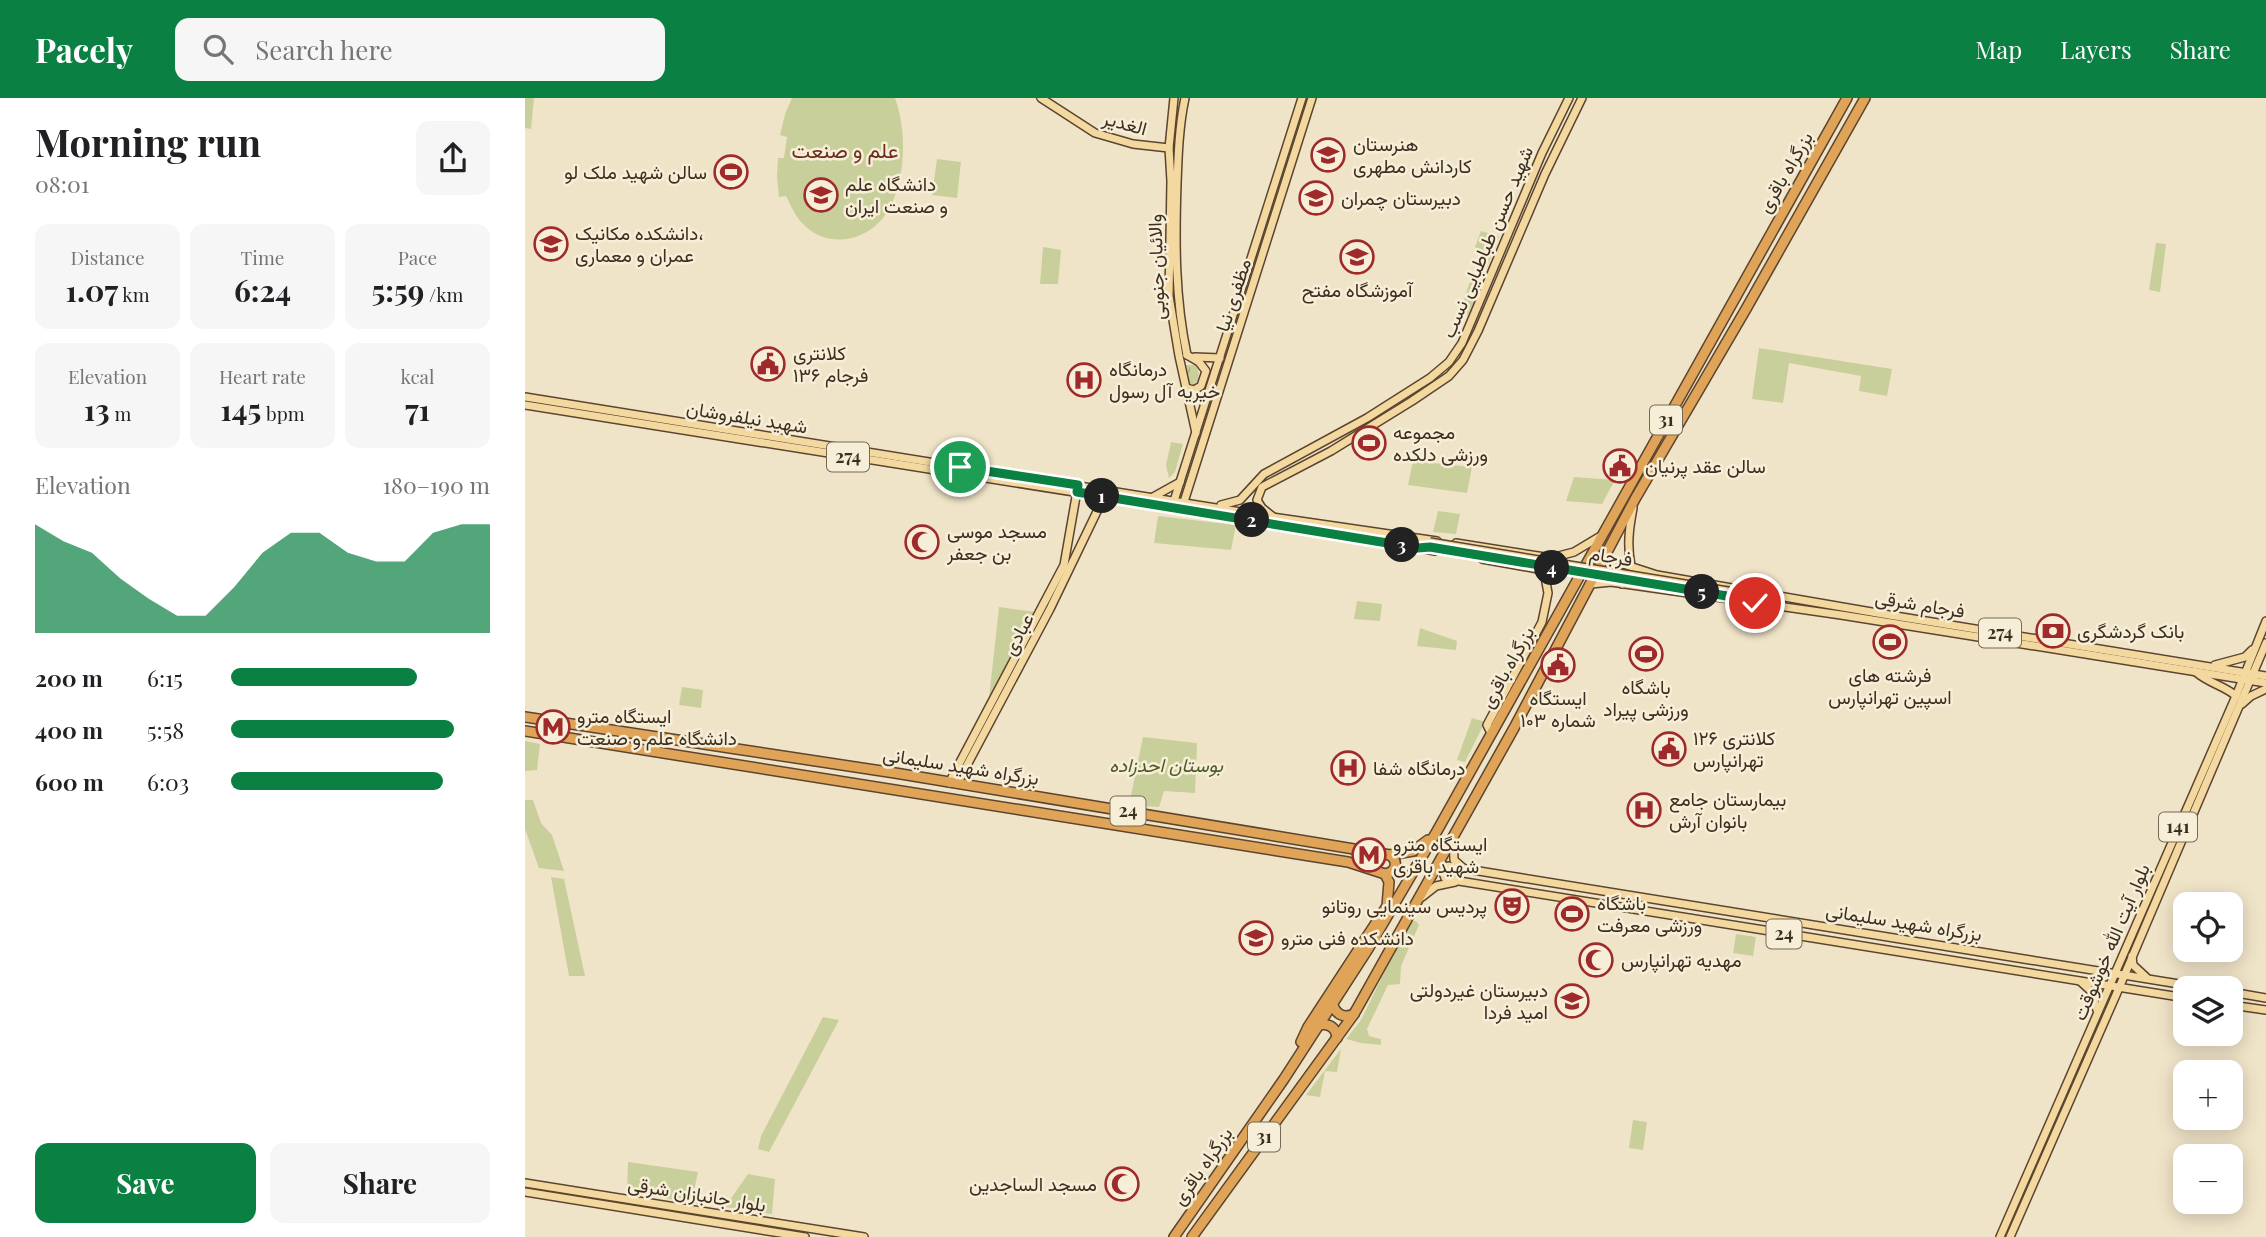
<!DOCTYPE html>
<meta charset="utf-8">
<style>
:root{--surface:#fff;--page:#f6f6f6;--text:#202124;--muted:#757577;--accent:#0b8043}
body{margin:0;font-family:"Playfair Display",Vazirmatn,serif;background:var(--page);color:var(--text);height:100vh;display:flex;flex-direction:column;font-size:26px;white-space:nowrap}
*{box-sizing:border-box;margin:0}
p{font-size:23px;color:var(--muted)}
.icon{flex:none;width:38px;height:38px;fill:none;stroke:currentColor;stroke-width:2;stroke-linecap:round;stroke-linejoin:round}
.map{position:relative;flex:1;overflow:hidden}
.sheet{display:flex;flex-direction:column;background:var(--surface);width:525px}
.sheet>*{flex:none}
.buttons{position:absolute;left:1648px;top:794px;display:grid;gap:14px}
.buttons a{display:grid;place-items:center;width:70px;height:70px;border-radius:14px;background:var(--surface);box-shadow:0 4px 18px #0003;font-size:35px}
.pin{position:absolute;display:grid;place-items:center;width:60px;height:60px;color:#fff;margin:-30px;border:4px solid #fff;border-radius:50%;box-shadow:0 2px 7px #0007}
.km{position:absolute;width:35px;height:35px;margin:-18px;border-radius:50%;background:#222;color:#fff;font-size:19px;line-height:35px;text-align:center}
.round{display:grid;place-items:center;flex:none;width:74px;height:74px;border-radius:14px;background:var(--page)}
.summary{display:flex;align-items:center;justify-content:space-between;height:119px;padding:0 35px}
h1{font-size:38px;font-weight:700;line-height:52px}
.stats{display:grid;grid-template-columns:repeat(3,1fr);gap:10px;height:119px;padding:7px 35px}
.stats div{display:grid;align-content:center;border-radius:14px;background:var(--page);text-align:center}
.stats b{font-size:30px;font-weight:700}
.stats small{font-size:19px;font-weight:400}
.stats p{font-size:19px}
.chart{height:196px;padding:14px 35px}
.chart p{display:flex;justify-content:space-between}
.chart svg{width:100%;height:126px;margin-top:7px;fill:var(--accent);opacity:.7}
.primary-button{display:flex;gap:14px;margin-top:auto;padding:14px 35px}
.primary-button a{flex:1;height:80px;border-radius:14px;background:var(--accent);color:#fff;font-size:28px;font-weight:700;line-height:80px;text-align:center}
.primary-button a+a{background:var(--page);color:var(--text)}
ul{padding:0 35px;list-style:none;font-size:23px}
li{display:grid;grid-template-columns:112px 84px 1fr;align-items:center;height:52px}
li i{height:18px;border-radius:9px;background:var(--accent)}
header{display:flex;align-items:center;gap:42px;box-sizing:border-box;height:98px;padding:0 35px;background:var(--accent);color:#fff}
header strong{font-size:33px}
nav{display:flex;gap:38px;margin-inline-start:auto;font-size:24px}
.search{width:490px;height:63px;background:var(--page);display:flex;align-items:center;gap:18px;box-sizing:border-box;padding:0 24px;border-radius:14px;color:var(--muted);font-size:26px}
main{display:flex;flex:1;min-height:0}
.map>svg:first-child{display:block}
.grass{fill:url(#grass-tufts)}
.park{fill:#c9cf9b}
.lines{fill:none;stroke-linecap:round;stroke-linejoin:round}
.major-casing{stroke:#5b4430;stroke-width:10}
.highway-casing{stroke:#5b4430;stroke-width:12}
.major{stroke:#f3d9a0;stroke-width:7}
.highway{stroke:#e0a458;stroke-width:9}
.major-bridge-casing{stroke:#5b4430;stroke-width:10;stroke-linecap:butt}
.major-bridge{stroke:#f3d9a0;stroke-width:7}
.route-casing{stroke:#fff;stroke-width:14}
.route{stroke:#0b8043;stroke-width:9}
.labels{text-anchor:middle;stroke-width:5;stroke-linejoin:round;paint-order:stroke}
.shield{fill:#f7eed8;stroke:#756857;stroke-width:2}
.shield-label{font-size:18px;font-weight:bold;fill:#3d2e20}
.street-label{font-size:19px;fill:#3d2e20;stroke:#f7eed8}
.poi-label{font-size:19px;fill:#3d2e20;stroke:#f7eed8;text-anchor:start}
.park-label{font-size:19px;font-style:italic;fill:#4d5a26;stroke:#f7eed8}
.neighbourhood-label{font-size:21px;fill:#6b2e1e;stroke:#f7eed8}
</style>
<header>
<strong>Pacely</strong>
<div class="search"><svg class="icon" aria-label="search" viewBox="0 0 24 24"><circle cx="10" cy="10" r="6"/><path d="M15 15l6 6"/></svg>Search here</div>
<nav><a>Map</a><a>Layers</a><a>Share</a></nav>
</header>
<main>
<section class="sheet">
<div class="summary"><div><h1>Morning run</h1><p>08:01</p></div><a class="round"><svg class="icon" aria-label="share" viewBox="0 0 24 24"><path d="M12 15V3M7 8l5-5 5 5M5 13v7h14v-7"/></svg></a></div>
<div class="stats">
<div><p>Distance</p><b>1.07<small> km</small></b></div>
<div><p>Time</p><b>6:24</b></div>
<div><p>Pace</p><b>5:59<small> /km</small></b></div>
</div>
<div class="stats">
<div><p>Elevation</p><b>13<small> m</small></b></div>
<div><p>Heart rate</p><b>145<small> bpm</small></b></div>
<div><p>kcal</p><b>71</b></div>
</div>
<div class="chart"><p><span>Elevation</span>180–190 m</p>
<svg viewBox="0 0 160 44" preserveAspectRatio="none"><path d="M0 44V6L10 12L20 16L30 25L40 32L50 38L60 38L70 28L80 16L90 9L100 9L110 16L120 19L130 19L140 9L150 6L160 6V44z"/></svg>
</div>
<ul>
<li><b>200 m</b>6:15<i style="width:72%"></i></li>
<li><b>400 m</b>5:58<i style="width:86%"></i></li>
<li><b>600 m</b>6:03<i style="width:82%"></i></li>
</ul>
<div class="primary-button"><a>Save</a><a>Share</a></div>
</section>
<div class="map">
<svg width="1741" height="1139" viewBox="0 0 1741 1139">
<defs>
<pattern id="grass-tufts" width="24" height="20" patternUnits="userSpaceOnUse" patternTransform="scale(1.75)"><rect width="24" height="20" fill="#c9cf9b"/><path d="M3 7l-1-3M5 7V3M7 7l1-3M15 17l-1-3M17 17v-4M19 17l1-3" fill="none" stroke="#aeb285"/></pattern>
</defs>
<rect width="100%" height="100%" fill="#f0e4c8"/>
<!-- grass -->
<path class="grass" d="M660 267H671C675 274 675 283 668 287L664 286Z"/>
<!-- park -->
<g class="park">
<path d="M0 0H9L6 31 0 30Z"/>
<path d="M267 0H370C382 33 381 80 364 111 346 143 304 153 278 126 270 118 266 108 261 98L254 99 252 79 253 60H259L262 39 255 37 260 16Z"/>
<path d="M412 61 436 64 432 100 407 97Z"/>
<path d="M956 133 974 138 961 172 952 167 957 154 950 149Z"/>
<path d="M1631 145 1641 146 1635 194 1624 192Z"/>
<path d="M518 149 536 152 533 186H515Z"/>
<path d="M946 180 958 183 943 217 935 215Z"/>
<path d="M1234 250 1367 271 1362 298 1334 293 1336 278 1264 265 1258 305 1227 301Z"/>
<path d="M646 344 658 346 650 374 644 380 641 367Z"/>
<path d="M888 363 947 369 942 395 883 387Z"/>
<path d="M1049 379 1090 382 1077 406 1041 403Z"/>
<path d="M913 413 935 416 931 436 908 434Z"/>
<path d="M633 418 711 427 706 452 629 445Z"/>
<path d="M832 503 857 506 855 523 829 521Z"/>
<path d="M474 509 510 514 464 600Z"/>
<path d="M895 530 932 543 931 552 892 548Z"/>
<path d="M157 589 178 592 176 610 154 607Z"/>
<path d="M947 620 960 624 940 664 932 662Z"/>
<path d="M618 639 672 645 670 695 639 693 634 709 604 707Z"/>
<path d="M0 643 15 646 12 672 0 673Z"/>
<path d="M0 702H8L16 725 27 737 39 773 14 770 0 731Z"/>
<path d="M26 779 39 781 60 878H44Z"/>
<path d="M891 823 894 827 876 868 875 886 863 887 842 931 844 938 856 941V947L836 945 821 941 836 922 884 824Z"/>
<path d="M1211 836 1231 839 1228 858 1208 855Z"/>
<path d="M298 919 314 922 244 1054 233 1051 236 1038Z"/>
<path d="M816 951 812 974 800 973 795 999 781 997Z"/>
<path d="M1108 1022 1122 1024 1118 1052 1104 1050Z"/>
<path d="M103 1064 173 1074 167 1102H174V1106L102 1094Z"/>
<path d="M223 1076 250 1081 247 1116 200 1109Z"/>
</g>
<g class="lines">
<defs>
<g id="major">
<path d="M516 0 570 35 608 46 644 50"/>
<path d="M649 0 644 50 646 83 644 198 654 258 671 335"/>
<path d="M660 0C654 28 653 57 652 86 650 144 650 200 662 257"/>
<path d="M670 259 695 260"/>
<path d="M661 290 669 292 676 288 681 273 674 264 662 257"/>
<path d="M0 299 747 419 912 443"/>
<path d="M0 307 795 433 910 453"/>
<path d="M628 399 655 384"/>
<path d="M648 406 777 0"/>
<path d="M658 407 787 0"/>
<path d="M696 407 715 402 739 376 842 320 905 280 924 264 937 245 1017 55 1044 0"/>
<path d="M747 418 737 410 732 402 737 389 806 353 887 303 924 278 938 262 953 233 1020 76 1057 0"/>
<path d="M931 445 1026 460 1049 454 1074 439"/>
<path d="M957 461 1013 471 1020 479 1023 495 1017 524 962 627 966 635"/>
<path d="M1106 468C1102 448 1104 431 1108 410"/>
<path d="M1020 479 1031 478 1036 472V467"/>
<path d="M1066 486 1086 484 1316 517 1741 585"/>
<path d="M1097 486 1087 478 1090 468 1095 465 1132 477 1364 517 1741 578"/>
<path d="M1690 567 1720 559 1727 552"/>
<path d="M1671 574C1683 585 1700 588 1711 598"/>
<path d="M1717 606 1726 598 1741 591"/>
<path d="M424 685 539 467 552 393"/>
<path d="M432 686 525 511 579 399"/>
<path d="M928 739 929 762 937 769"/>
<path d="M897 799 911 788 930 784"/>
<path d="M1607 858 1608 867 1621 879"/>
<path d="M1556 884 1567 894 1572 912"/>
<path d="M1706 894 1741 900"/>
<path d="M1661 900 934 783 920 780 917 772 923 768 1685 891"/>
<path d="M1706 907 1741 912"/>
<path d="M0 1085 339 1139"/>
<path d="M0 1094 280 1139"/>
<path d="M1475 1139 1711 598 1741 523"/>
<path d="M1485 1139 1591 897 1741 545"/>
</g>
<g id="highway">
<path d="M0 619 370 675 865 757 888 753 903 742"/>
<path d="M0 633 823 764 860 776"/>
<path d="M860 776C871 774 874 764 865 757"/>
<path d="M807 904C810 916 818 921 829 916"/>
<path d="M793 927C804 925 811 929 812 940"/>
<path d="M776 944 783 929 862 808 864 784 860 776"/>
<path d="M649 1139 759 981 843 851 912 733 1322 0"/>
<path d="M667 1139 829 916 989 630 1110 401 1221 211 1340 0"/>
</g>
</defs>
<!-- major casing -->
<use href="#major" class="major-casing"/>
<!-- highway casing -->
<use href="#highway" class="highway-casing"/>
<!-- major -->
<use href="#major" class="major"/>
<!-- highway -->
<use href="#highway" class="highway"/>
<defs>
<g id="major-bridge">
<path d="M905 444 1209 494"/>
<path d="M905 449 1208 499"/>
</g>
</defs>
<!-- major-bridge casing -->
<use href="#major-bridge" class="major-bridge-casing"/>
<!-- major-bridge -->
<use href="#major-bridge" class="major-bridge"/>
</g>
<g class="lines">
<defs>
<path id="route" d="M435 369 553 387 552 394 893 450 905 449 1208 499 1230 505"/>
</defs>
<!-- route casing -->
<use href="#route" class="route-casing"/>
<!-- route -->
<use href="#route" class="route"/>
</g>
<!-- icons -->
<defs>
<symbol id="school-ring" viewBox="-11 -11 22 22"><circle r="9.5" fill="#f7eed8" stroke="#9e2a2b" stroke-width="1.5"/><path d="M0-5L7-2L0 1L-7-2ZM-4 1L0 2.5L4 1V4Q0 6-4 4Z" fill="#9e2a2b"/></symbol>
<symbol id="stadium-ring" viewBox="-11 -11 22 22"><circle r="9.5" fill="#f7eed8" stroke="#9e2a2b" stroke-width="1.5"/><path d="M0-5a6.5 5 0 1 0 0 10a6.5 5 0 1 0 0-10ZM-3.5-1.8h7v3.6h-7Z" fill="#9e2a2b"/></symbol>
<symbol id="university-ring" viewBox="-11 -11 22 22"><circle r="9.5" fill="#f7eed8" stroke="#9e2a2b" stroke-width="1.5"/><path d="M0-5L7-2L0 1L-7-2ZM-4 1L0 2.5L4 1V4Q0 6-4 4Z" fill="#9e2a2b"/></symbol>
<symbol id="civic-ring" viewBox="-11 -11 22 22"><circle r="9.5" fill="#f7eed8" stroke="#9e2a2b" stroke-width="1.5"/><path d="M-.6-6.5H3V-4.5H.6V-3L4-1V1h2V6H-6V1h2V-1L-.6-3ZM-1.2 2.5V6h2.4V2.5Z" fill="#9e2a2b"/></symbol>
<symbol id="hospital-ring" viewBox="-11 -11 22 22"><circle r="9.5" fill="#f7eed8" stroke="#9e2a2b" stroke-width="1.5"/><path d="M-5-5h3v3.5h4V-5h3V5h-3V1.5h-4V5h-3Z" fill="#9e2a2b"/></symbol>
<symbol id="mosque-ring" viewBox="-11 -11 22 22"><circle r="9.5" fill="#f7eed8" stroke="#9e2a2b" stroke-width="1.5"/><path d="M3.5-4.9A6 6 0 1 0 3.5 4.9A5 5 0 1 1 3.5-4.9Z" fill="#9e2a2b"/></symbol>
<symbol id="bank-ring" viewBox="-11 -11 22 22"><circle r="9.5" fill="#f7eed8" stroke="#9e2a2b" stroke-width="1.5"/><path d="M-6-4H6V4H-6ZM0-2.3a2.3 2.3 0 1 0 0 4.6a2.3 2.3 0 1 0 0-4.6Z" fill="#9e2a2b"/></symbol>
<symbol id="metro-ring" viewBox="-11 -11 22 22"><circle r="9.5" fill="#f7eed8" stroke="#9e2a2b" stroke-width="1.5"/><path d="M-5.5 5V-5H-3L0 0L3-5H5.5V5H3V-.5L0 4L-3-.5V5Z" fill="#9e2a2b"/></symbol>
<symbol id="theatre-ring" viewBox="-11 -11 22 22"><circle r="9.5" fill="#f7eed8" stroke="#9e2a2b" stroke-width="1.5"/><path d="M-5-5.5Q0-4 5-5.5V0Q5 5 0 6Q-5 5-5 0ZM-3.3-2.5H-1v1.5H-3.3ZM1-2.5H3.3v1.5H1ZM-2.8 1Q0 5.5 2.8 1Z" fill="#9e2a2b"/></symbol>
</defs>
<g fill-rule="evenodd">
<use href="#school-ring" x="784" y="38" width="38" height="38"/>
<use href="#stadium-ring" x="187" y="55" width="38" height="38"/>
<use href="#university-ring" x="277" y="78" width="38" height="38"/>
<use href="#school-ring" x="772" y="81" width="38" height="38"/>
<use href="#university-ring" x="7" y="127" width="38" height="38"/>
<use href="#school-ring" x="813" y="140" width="38" height="38"/>
<use href="#civic-ring" x="224" y="247" width="38" height="38"/>
<use href="#hospital-ring" x="540" y="263" width="38" height="38"/>
<use href="#stadium-ring" x="825" y="326" width="38" height="38"/>
<use href="#civic-ring" x="1076" y="349" width="38" height="38"/>
<use href="#mosque-ring" x="378" y="425" width="38" height="38"/>
<use href="#bank-ring" x="1509" y="514" width="38" height="38"/>
<use href="#stadium-ring" x="1346" y="525" width="38" height="38"/>
<use href="#stadium-ring" x="1102" y="537" width="38" height="38"/>
<use href="#civic-ring" x="1014" y="548" width="38" height="38"/>
<use href="#metro-ring" x="9" y="610" width="38" height="38"/>
<use href="#civic-ring" x="1125" y="632" width="38" height="38"/>
<use href="#hospital-ring" x="804" y="651" width="38" height="38"/>
<use href="#hospital-ring" x="1100" y="693" width="38" height="38"/>
<use href="#metro-ring" x="825" y="738" width="38" height="38"/>
<use href="#theatre-ring" x="968" y="789" width="38" height="38"/>
<use href="#stadium-ring" x="1028" y="797" width="38" height="38"/>
<use href="#university-ring" x="712" y="821" width="38" height="38"/>
<use href="#mosque-ring" x="1052" y="843" width="38" height="38"/>
<use href="#school-ring" x="1028" y="884" width="38" height="38"/>
<use href="#mosque-ring" x="578" y="1067" width="38" height="38"/>
</g>
<g class="labels">
<!-- shield labels -->
<g class="shield">
<rect x="1125" y="307.5" width="32" height="29" rx="5"/>
<rect x="302" y="344.5" width="42" height="29" rx="5"/>
<rect x="1454" y="520.5" width="42" height="29" rx="5"/>
<rect x="585.5" y="698.5" width="35" height="29" rx="5"/>
<rect x="1634" y="714.5" width="38" height="29" rx="5"/>
<rect x="1241.5" y="821.5" width="35" height="29" rx="5"/>
<rect x="723" y="1024.5" width="32" height="29" rx="5"/>
</g>
<g class="shield-label">
<text x="1141" y="328">31</text>
<text x="323" y="365">274</text>
<text x="1475" y="541">274</text>
<text x="603" y="719">24</text>
<text x="1653" y="735">141</text>
<text x="1259" y="842">24</text>
<text x="739" y="1045">31</text>
</g>
<!-- street labels -->
<g class="street-label">
<text transform="translate(600 25) rotate(15)" y="7">الغدیر</text>
<text transform="translate(1260 74) rotate(-60)" y="7">بزرگراه باقری</text>
<text transform="translate(962 144) rotate(-67)" y="7">شهید حسن طباطبایی نسب</text>
<text transform="translate(631 169) rotate(-92)" y="7">والائیان جنوبی</text>
<text transform="translate(708 197) rotate(-72)" y="7">مظفری نیا</text>
<text transform="translate(222 319) rotate(9)" y="7">شهید نیلفروشان</text>
<text transform="translate(1086 458) rotate(9)" y="7">فرجام</text>
<text transform="translate(1395 506) rotate(9)" y="7">فرجام شرقی</text>
<text transform="translate(493 536) rotate(-62)" y="7">عبادی</text>
<text transform="translate(982 569) rotate(-61)" y="7">بزرگراه باقری</text>
<text transform="translate(436 668) rotate(9)" y="7">بزرگراه شهید سلیمانی</text>
<text transform="translate(1379 824) rotate(9)" y="7">بزرگراه شهید سلیمانی</text>
<text transform="translate(1586 844) rotate(-67)" y="7">بلوار آیت الله خوشوقت</text>
<text transform="translate(677 1068) rotate(-55)" y="7">بزرگراه باقری</text>
<text transform="translate(172 1096) rotate(9)" y="7">بلوار جانبازان شرقی</text>
</g>
<!-- poi labels -->
<g class="poi-label">
<text x="828" y="53">هنرستان<tspan x="828" dy="22">کاردانش مطهری</tspan></text>
<text x="182" y="81" text-anchor="end">سالن شهید ملک لو</text>
<text x="320" y="93">دانشگاه علم<tspan x="320" dy="22">و صنعت ایران</tspan></text>
<text x="816" y="107">دبیرستان چمران</text>
<text x="50" y="142">دانشکده مکانیک،<tspan x="50" dy="22">عمران و معماری</tspan></text>
<text x="832" y="199" text-anchor="middle">آموزشگاه مفتح</text>
<text x="268" y="262">کلانتری<tspan x="268" dy="22">۱۳۶ فرجام</tspan></text>
<text x="584" y="278">درمانگاه<tspan x="584" dy="22">خیریه آل رسول</tspan></text>
<text x="868" y="341">مجموعه<tspan x="868" dy="22">ورزشی دلکده</tspan></text>
<text x="1120" y="375">سالن عقد پرنیان</text>
<text x="422" y="440">مسجد موسی<tspan x="422" dy="22">بن جعفر</tspan></text>
<text x="1552" y="540">بانک گردشگری</text>
<text x="1365" y="584" text-anchor="middle">فرشته های<tspan x="1365" dy="22">اسپین تهرانپارس</tspan></text>
<text x="1121" y="596" text-anchor="middle">باشگاه<tspan x="1121" dy="22">ورزشی پیراد</tspan></text>
<text x="1033" y="607" text-anchor="middle">ایستگاه<tspan x="1033" dy="22">شماره ۱۰۳</tspan></text>
<text x="52" y="625">ایستگاه مترو<tspan x="52" dy="22">دانشگاه علم و صنعت</tspan></text>
<text x="1168" y="647">کلانتری ۱۲۶<tspan x="1168" dy="22">تهرانپارس</tspan></text>
<text x="848" y="677">درمانگاه شفا</text>
<text x="1144" y="708">بیمارستان جامع<tspan x="1144" dy="22">بانوان آرش</tspan></text>
<text x="868" y="753">ایستگاه مترو<tspan x="868" dy="22">شهید باقری</tspan></text>
<text x="1072" y="812">باشگاه<tspan x="1072" dy="22">ورزشی معرفت</tspan></text>
<text x="962" y="815" text-anchor="end">پردیس سینمایی روتانو</text>
<text x="756" y="847">دانشکده فنی مترو</text>
<text x="1096" y="869">مهدیه تهرانپارس</text>
<text x="1023" y="899" text-anchor="end">دبیرستان غیردولتی<tspan x="1023" dy="22">امید فردا</tspan></text>
<text x="572" y="1093" text-anchor="end">مسجد الساجدین</text>
</g>
<!-- park labels -->
<g class="park-label">
<text x="641" y="674">بوستان احدزاده</text>
</g>
<!-- neighbourhood labels -->
<g class="neighbourhood-label">
<text x="320" y="60">علم و صنعت</text>
</g>
</g>
</svg>
<div class="buttons">
<a><svg class="icon" aria-label="locate" viewBox="0 0 24 24"><circle cx="12" cy="12" r="6"/><path d="M12 2v4M12 18v4M2 12h4M18 12h4"/></svg></a>
<a><svg class="icon" aria-label="layers" viewBox="0 0 24 24"><path d="M12 4l9 5-9 5-9-5zM3 14l9 5 9-5"/></svg></a>
<a>+</a>
<a>−</a>
</div>
<div class="pin" style="left:435px;top:369px;background:#1e9e55"><svg class="icon" aria-label="arrive" viewBox="0 0 24 24"><path d="M6 21V4h12l-3 4 3 4H6"/></svg></div>
<div class="pin" style="left:1230px;top:505px;background:#d93025"><svg class="icon" aria-label="check" viewBox="0 0 24 24"><path d="M5 12l5 5 9-10"/></svg></div>
<b class="km" style="left:577px;top:398px">1</b>
<b class="km" style="left:727px;top:422px">2</b>
<b class="km" style="left:877px;top:447px">3</b>
<b class="km" style="left:1027px;top:470px">4</b>
<b class="km" style="left:1177px;top:494px">5</b>
</div>
</main>
